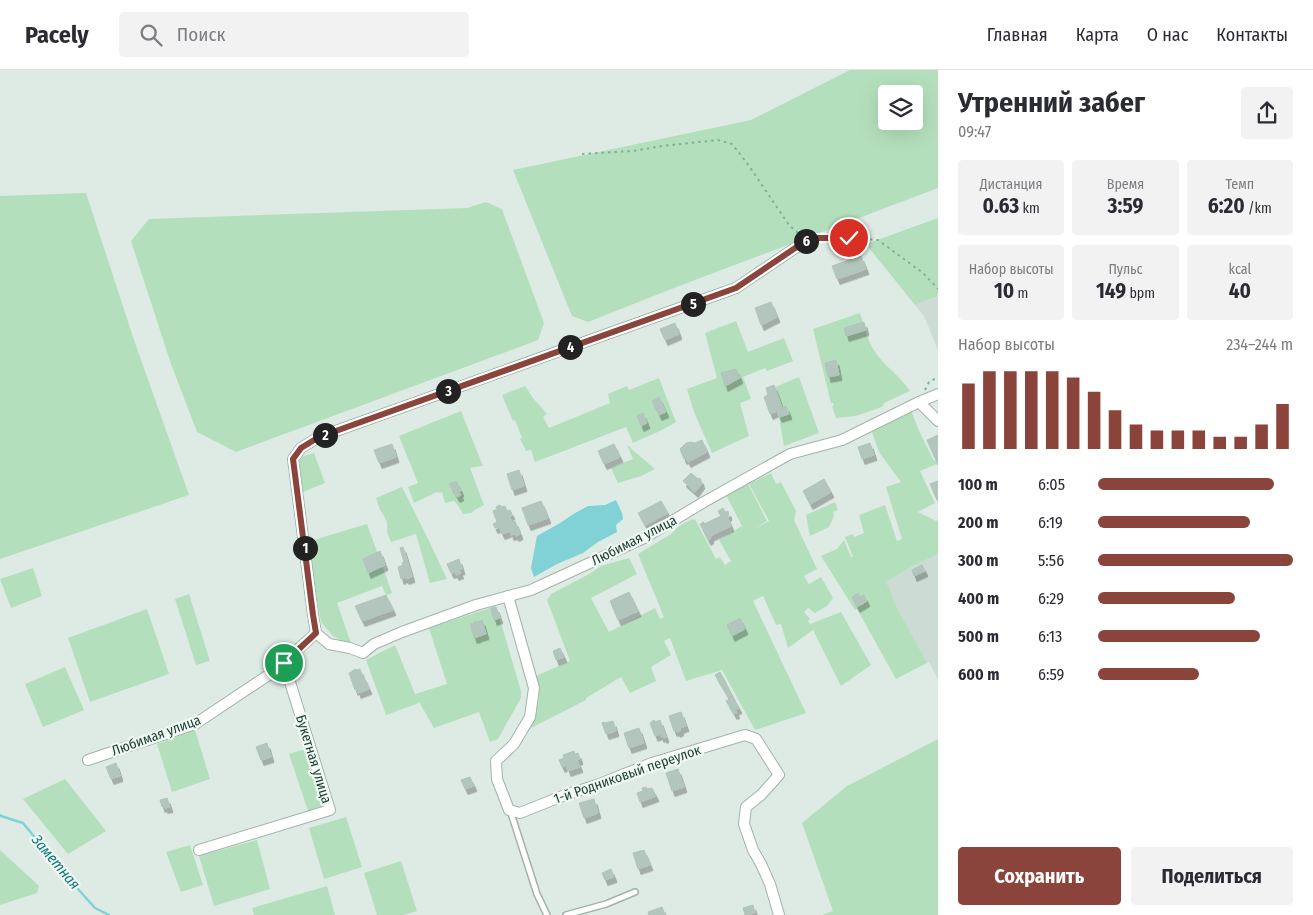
<!DOCTYPE html>
<html lang="ru">
<meta charset="utf-8">
<style>
:root{--surface:#fff;--page:#f2f2f3;--text:#2b2b33;--muted:#7c7c81;--line:#e1e1e2;--accent:#8a443c}
body{margin:0;font-family:"Fira Sans Condensed",sans-serif;background:var(--page);color:var(--text);height:100vh;display:flex;flex-direction:column;font-size:19px;white-space:nowrap}
*{box-sizing:border-box;margin:0}
p{font-size:16px;color:var(--muted)}
.icon{flex:none;width:28px;height:28px;fill:none;stroke:currentColor;stroke-width:2;stroke-linecap:round;stroke-linejoin:round}
.map{position:relative;flex:1;overflow:hidden}
.sheet{display:flex;flex-direction:column;background:var(--surface);width:375px}
.sheet>*{flex:none}
.buttons{position:absolute;left:878px;top:15px;display:grid;gap:10px}
.buttons a{display:grid;place-items:center;width:45px;height:45px;border-radius:5px;background:var(--surface);box-shadow:0 5px 20px #0002;font-size:25px}
.pin{position:absolute;display:grid;place-items:center;width:42px;height:42px;color:#fff;margin:-21px;border:2px solid #fff;border-radius:50%;box-shadow:0 1px 5px #0007}
.km{position:absolute;width:25px;height:25px;margin:-12px;border-radius:50%;background:#222;color:#fff;font-size:14px;line-height:25px;text-align:center}
.round{display:grid;place-items:center;flex:none;width:52px;height:52px;border-radius:5px;background:var(--page)}
.headline{display:flex;align-items:center;justify-content:space-between;height:85px;padding:0 20px}
h1{font-size:28px;font-weight:700;line-height:38px}
.stats{display:grid;grid-template-columns:repeat(3,1fr);gap:8px;height:85px;padding:5px 20px}
.stats div{display:grid;align-content:center;border-radius:5px;background:var(--page);text-align:center}
.stats b{font-size:21px;font-weight:700}
.stats small{font-size:14px;font-weight:400}
.stats p{font-size:14px}
.chart{height:140px;padding:10px 20px}
.chart p{display:flex;justify-content:space-between}
.chart svg{width:100%;height:90px;margin-top:5px;stroke:var(--accent);stroke-width:6}
.action{display:flex;gap:10px;margin-top:auto;padding:10px 20px}
.action a{flex:1;height:58px;border-radius:5px;background:var(--accent);color:#fff;font-size:20px;font-weight:700;line-height:58px;text-align:center}
.action a+a{background:var(--page);color:var(--text)}
ul{padding:0 20px;list-style:none;font-size:16px}
li{display:grid;grid-template-columns:80px 60px 1fr;align-items:center;height:38px}
li i{height:12px;border-radius:6px;background:var(--accent)}
header{display:flex;align-items:center;gap:30px;box-sizing:border-box;height:70px;padding:0 25px;background:var(--surface);border-bottom:1px solid var(--line)}
header strong{font-size:24px}
nav{display:flex;gap:28px;margin-inline-start:auto;font-size:18px}
.search{width:350px;height:45px;background:var(--page);display:flex;align-items:center;gap:12px;box-sizing:border-box;padding:0 18px;border-radius:5px;color:var(--muted);font-size:19px}
main{display:flex;flex:1;min-height:0}
.map>svg:first-child{display:block}
.built{fill:#ccdbd3}
.green{fill:#b4dfbc;fill-rule:evenodd}
.water{fill:#80d2d7}
.lines{fill:none;stroke-linecap:round;stroke-linejoin:round}
.stream{stroke:#80d2d7;stroke-width:2.5}
.building{fill:#b3c6bd;stroke:#b0c5ba;filter:url(#shadow)}
.lane-casing{stroke:#a1b3ab;stroke-width:8}
.street-casing{stroke:#a1b3ab;stroke-width:12}
.path{stroke:#7bb29b;stroke-width:2;stroke-dasharray:2.5 4;stroke-linecap:butt}
.lane{stroke:#fff;stroke-width:5}
.street{stroke:#fff;stroke-width:10}
.route-casing{stroke:#fff;stroke-width:10}
.route{stroke:#8a443c;stroke-width:6}
.labels{text-anchor:middle;stroke-width:4.5;stroke-linejoin:round;paint-order:stroke}
.street-label{font-size:14px;fill:#1e3d31;stroke:#eff8f2}
.water-label{font-size:15px;font-style:italic;fill:#13777e;stroke:#eff8f2}
</style>
<header>
<strong>Pacely</strong>
<div class="search"><svg class="icon" aria-label="search" viewBox="0 0 24 24"><circle cx="10" cy="10" r="6"/><path d="M15 15l6 6"/></svg>Поиск</div>
<nav><a>Главная</a><a>Карта</a><a>О нас</a><a>Контакты</a></nav>
</header>
<main>
<div class="map">
<svg width="938" height="845" viewBox="0 0 938 845">
<defs>
<filter id="shadow"><feDropShadow dx="3" dy="5.5" stdDeviation="0" flood-color="#0004"/></filter>
</defs>
<rect width="100%" height="100%" fill="#deebe4"/>
<!-- built -->
<g class="built">
<path d="M938 226V280L924 246 915 235Z"/>
<path d="M938 484V609L929 592 927 593 892 528V524L886 512 911 497Z"/>
</g>
<!-- green -->
<g class="green">
<path d="M850 0H938V118L674 218 588 252 572 246 513 100 751 50ZM886 24H914V51H886Z"/>
<path d="M86 123 134 270 189 425 0 489V126Z"/>
<path d="M486 132 502 139 544 253 538 270 236 382 197 362 171 294 131 171 149 149 467 138Z"/>
<path d="M938 148V226L915 235 866 174Z"/>
<path d="M860 243C865 257 868 274 878 286 888 299 902 308 910 321L884 333 882 337 856 346 836 348 832 336 834 335 833 333H831L813 259Z"/>
<path d="M736 251 748 282 784 268 793 291 767 301 765 298 743 307 751 329 740 333 749 366 712 383 694 342 687 319 717 308 705 263Z"/>
<path d="M799 307 819 363 784 376 779 347 773 330 778 328 775 317Z"/>
<path d="M659 308 676 352 660 361 633 373 626 357 535 392 531 380 526 381 520 369 522 368 515 350 513 351 502 325 525 316 533 328 547 344 543 347 549 358 610 333 608 324 627 316 629 320Z"/>
<path d="M911 340 919 361 934 391 936 390 937 394 920 401 935 433 918 442 936 451 938 450V484L911 497 886 512 892 524V528L927 593 896 609 857 539 855 540 821 486 837 479 844 470 851 487H853L845 467 853 464 854 467 864 463 859 445 885 435 897 471 902 469 886 417 901 412 879 382 872 362 895 350 894 347Z"/>
<path d="M461 341 483 396C478 396 474 397 470 398L484 435 473 441 472 443 463 444 457 434 454 431 445 433 442 422 440 423 437 422 414 433 408 417 418 413 399 366Z"/>
<path d="M627 375 655 399 641 406 618 413 611 398 633 389Z"/>
<path d="M314 383 325 413 296 425 292 390Z"/>
<path d="M771 403 776 414 781 412 796 441 794 450 817 499 804 506 809 514 821 507 833 528 827 536 815 543 808 538 804 542 810 549 808 551 810 554 841 542 871 595 841 616 813 560 788 578 781 554 776 555 763 526 753 531 806 643 755 660 722 600 686 611 670 568 664 571 671 585 651 597 656 611 630 623 621 607 586 628V630L525 661C536 640 544 631 536 606L570 591 547 530 551 524 591 503 601 496 629 488 637 504 591 528 609 562 655 538 660 549 664 547 638 484 671 464 679 456 692 449 693 450 695 449 716 489 720 487 725 495 731 491 719 470 742 456 726 425 748 414 767 451 754 459 769 451 749 414Z"/>
<path d="M402 417 429 471 447 509 430 513 416 464 391 472 387 462V452L383 444 380 440 376 428Z"/>
<path d="M835 432 838 440 833 442 834 446 829 457 810 466 806 445Z"/>
<path d="M367 454 392 523 386 525 382 516 337 533 352 576 333 566 321 552 307 472Z"/>
<path d="M33 498 42 526 11 538 0 509Z"/>
<path d="M189 524 210 591 196 595 175 529Z"/>
<path d="M496 536 521 621V628L498 669 490 672 479 642 434 658 418 630 419 633 386 645 366 590 395 575 415 624 447 614 429 558Z"/>
<path d="M147 539 169 604 90 632 68 568Z"/>
<path d="M65 597 84 640 43 657 25 614Z"/>
<path d="M195 660 210 709 172 722 157 674Z"/>
<path d="M938 669V845H822L833 841 802 753 847 716Z"/>
<path d="M306 679 324 735 308 741 289 684Z"/>
<path d="M65 709 106 761 68 784 23 729Z"/>
<path d="M346 747 362 797 324 809 309 758Z"/>
<path d="M257 770 270 819 214 836 199 786Z"/>
<path d="M190 775 203 815 181 822 166 782Z"/>
<path d="M0 780 39 816 37 823 0 835Z"/>
<path d="M401 791 417 841 404 845H377L364 803Z"/>
<path d="M327 816 335 845H254L252 838Z"/>
</g>
<!-- water -->
<path class="water" d="M616 430 622 443 623 449 616 455 617 462 598 472 583 483 557 494 534 507 531 498 537 466 560 453 575 443 588 436 605 435Z"/>
<g class="lines">
<!-- stream -->
<path class="stream" d="M0 745 1 746 23 753 69 809 95 838 109 845"/>
</g>
<!-- building -->
<g class="building">
<path d="M861 186 866 199 837 209 832 196Z"/>
<path d="M771 232 777 247 761 255 755 238Z"/>
<path d="M864 252 866 260 846 266 844 258Z"/>
<path d="M675 253 679 264 665 270 660 259Z"/>
<path d="M836 290 839 305 828 307 825 293Z"/>
<path d="M736 299 740 308 725 316 721 303Z"/>
<path d="M774 315 782 338 786 336 789 344 779 347 777 341 770 344 764 327 768 325 766 318Z"/>
<path d="M659 327 666 342 659 345 652 331Z"/>
<path d="M643 343 647 353 641 356 637 346Z"/>
<path d="M938 365V395L927 370Z"/>
<path d="M702 370 707 382 688 392 686 388 684 389 680 379 686 373 691 372 695 373Z"/>
<path d="M870 373 874 385 862 389 858 377Z"/>
<path d="M392 374 396 387 379 393 374 380Z"/>
<path d="M614 374 620 387 604 394 598 381Z"/>
<path d="M519 400 524 416 512 420 507 404Z"/>
<path d="M691 403 698 409 700 408 701 410V412L702 413 696 421 695 422 683 411Z"/>
<path d="M824 409 831 422 810 434 803 421Z"/>
<path d="M456 411 461 421 459 422 461 425 457 427 449 414Z"/>
<path d="M938 411V429L937 430 930 414Z"/>
<path d="M541 431 548 448 528 455 522 438Z"/>
<path d="M661 431 668 443 645 455 638 443Z"/>
<path d="M500 435 501 437 505 436 507 441 510 440 512 444 509 445 512 452 515 451 520 464 516 466 515 464 511 465 510 461 502 464 499 457 495 458 493 454 497 452 493 441 497 439 496 437Z"/>
<path d="M723 438 725 442 728 441 729 445 727 446 731 456 710 466 711 468 708 470 700 454 704 452V454L721 446 718 441Z"/>
<path d="M403 477 412 507 406 509 405 507 401 509 398 497 403 495 402 493 404 492 400 478Z"/>
<path d="M380 481 385 495 368 503 363 489Z"/>
<path d="M459 489 462 499 459 500 461 503 456 505 455 502 451 503 447 494Z"/>
<path d="M922 495 925 501 914 506 912 500Z"/>
<path d="M629 522 638 541 618 550 610 531Z"/>
<path d="M858 523 860 527 864 525 867 531 857 537 852 527Z"/>
<path d="M386 525 393 540 362 551 355 536Z"/>
<path d="M496 537 500 548 494 550 491 538Z"/>
<path d="M740 548 745 559 732 566 727 555Z"/>
<path d="M482 550 486 564 477 567V568V567L474 568 470 554 475 553V551V553Z"/>
<path d="M560 578 564 587 556 590 553 581Z"/>
<path d="M356 599 357 600 360 599 363 607H364L369 619 358 623 357 619 355 620 349 603 352 602V601Z"/>
<path d="M720 602 732 625 728 627 715 605Z"/>
<path d="M733 627 739 638 735 640 737 643 734 644 726 631Z"/>
<path d="M681 642 686 656 680 658 681 660 677 662V660L674 661 669 646Z"/>
<path d="M654 650 655 652 660 650 666 667 664 668 663 666 661 667 660 664 655 666 650 653Z"/>
<path d="M613 651 616 661 606 664 602 653 605 652V653Z"/>
<path d="M639 658 644 673 629 678 624 663Z"/>
<path d="M267 673 271 687 261 690 256 677Z"/>
<path d="M574 681 575 684 578 683 580 689 577 690 580 697 568 701 566 695 562 697 559 690 564 688 563 685Z"/>
<path d="M116 693 120 706 111 709 106 697Z"/>
<path d="M678 699 684 717 672 721 666 703Z"/>
<path d="M470 707 474 716 465 719 461 710Z"/>
<path d="M646 717 647 719 652 718 656 726 640 732 637 723 643 721 642 718Z"/>
<path d="M167 728 170 737 165 738 164 736 162 737 160 730Z"/>
<path d="M594 729 598 743 584 748 579 733Z"/>
<path d="M644 780 650 795 638 799 633 783Z"/>
<path d="M611 799 614 807 605 810 602 803Z"/>
<path d="M753 835 755 843 745 845 743 838Z"/>
<path d="M662 837 665 845H649L648 842Z"/>
</g>
<g class="lines">
<defs>
<g id="lane">
<path d="M510 740 537 824 547 845"/>
<path d="M566 845 606 834 635 822"/>
</g>
<g id="street">
<path d="M810 168 736 218 319 367 301 378 293 389 313 545 316 563 329 574 350 578 363 583 374 574 402 562 476 535 531 520 644 468 704 432 790 384 842 370 919 332 938 324"/>
<path d="M919 332 938 351"/>
<path d="M508 526 534 618 530 647 514 674 496 691 497 709 509 740 520 743 565 725 597 715 652 693 745 665 756 669 779 705 761 725 746 737 744 754 753 780 761 794 770 814 779 845"/>
<path d="M88 690 195 654 273 602 316 563"/>
<path d="M199 780 330 740 284 593"/>
</g>
</defs>
<!-- lane casing -->
<use href="#lane" class="lane-casing"/>
<!-- street casing -->
<use href="#street" class="street-casing"/>
<!-- path -->
<g class="path">
<path d="M582 84 633 81 662 76 718 70 732 74 747 93 789 155 799 164"/>
<path d="M818 168H849L878 170 923 203 938 219"/>
<path d="M925 320 929 312 938 307"/>
</g>
<!-- lane -->
<use href="#lane" class="lane"/>
<!-- street -->
<use href="#street" class="street"/>
</g>
<g class="lines">
<defs>
<path id="route" d="M284 593 316 563 313 545 293 389 301 378 319 367 736 218 810 168H849"/>
</defs>
<!-- route casing -->
<use href="#route" class="route-casing"/>
<!-- route -->
<use href="#route" class="route"/>
</g>
<g class="labels">
<!-- street labels -->
<g class="street-label">
<text transform="translate(634 470) rotate(-27)" y="5">Любимая улица</text>
<text transform="translate(156 665) rotate(-20)" y="5">Любимая улица</text>
<text transform="translate(314 689) rotate(73)" y="5">Букетная улица</text>
<text transform="translate(627 704) rotate(-19)" y="5">1-й Родниковый переулок</text>
</g>
<!-- water labels -->
<g class="water-label">
<text transform="translate(56 792) rotate(50)" y="5">Заметная</text>
</g>
</g>
</svg>
<div class="buttons">
<a><svg class="icon" aria-label="layers" viewBox="0 0 24 24"><path d="M12 4l9 5-9 5-9-5zM3 14l9 5 9-5"/></svg></a>
</div>
<div class="pin" style="left:284px;top:593px;background:#1e9e55"><svg class="icon" aria-label="arrive" viewBox="0 0 24 24"><path d="M6 21V4h12l-3 4 3 4H6"/></svg></div>
<div class="pin" style="left:849px;top:168px;background:#d93025"><svg class="icon" aria-label="check" viewBox="0 0 24 24"><path d="M5 12l5 5 9-10"/></svg></div>
<b class="km" style="left:305px;top:478px">1</b>
<b class="km" style="left:325px;top:365px">2</b>
<b class="km" style="left:448px;top:321px">3</b>
<b class="km" style="left:570px;top:277px">4</b>
<b class="km" style="left:693px;top:234px">5</b>
<b class="km" style="left:806px;top:171px">6</b>
</div>
<section class="sheet">
<div class="headline"><div><h1>Утренний забег</h1><p>09:47</p></div><a class="round"><svg class="icon" aria-label="share" viewBox="0 0 24 24"><path d="M12 15V3M7 8l5-5 5 5M5 13v7h14v-7"/></svg></a></div>
<div class="stats">
<div><p>Дистанция</p><b>0.63<small> km</small></b></div>
<div><p>Время</p><b>3:59</b></div>
<div><p>Темп</p><b>6:20<small> /km</small></b></div>
</div>
<div class="stats">
<div><p>Набор высоты</p><b>10<small> m</small></b></div>
<div><p>Пульс</p><b>149<small> bpm</small></b></div>
<div><p>kcal</p><b>40</b></div>
</div>
<div class="chart"><p><span>Набор высоты</span>234–244 m</p>
<svg viewBox="0 0 160 44" preserveAspectRatio="none"><path d="M5 44V12M15 44V6M25 44V6M35 44V6M45 44V6M55 44V9M65 44V16M75 44V25M85 44V32M95 44V35M105 44V35M115 44V35M125 44V38M135 44V38M145 44V32M155 44V22"/></svg>
</div>
<ul>
<li><b>100 m</b>6:05<i style="width:90%"></i></li>
<li><b>200 m</b>6:19<i style="width:78%"></i></li>
<li><b>300 m</b>5:56<i style="width:100%"></i></li>
<li><b>400 m</b>6:29<i style="width:70%"></i></li>
<li><b>500 m</b>6:13<i style="width:83%"></i></li>
<li><b>600 m</b>6:59<i style="width:52%"></i></li>
</ul>
<div class="action"><a>Сохранить</a><a>Поделиться</a></div>
</section>
</main>
